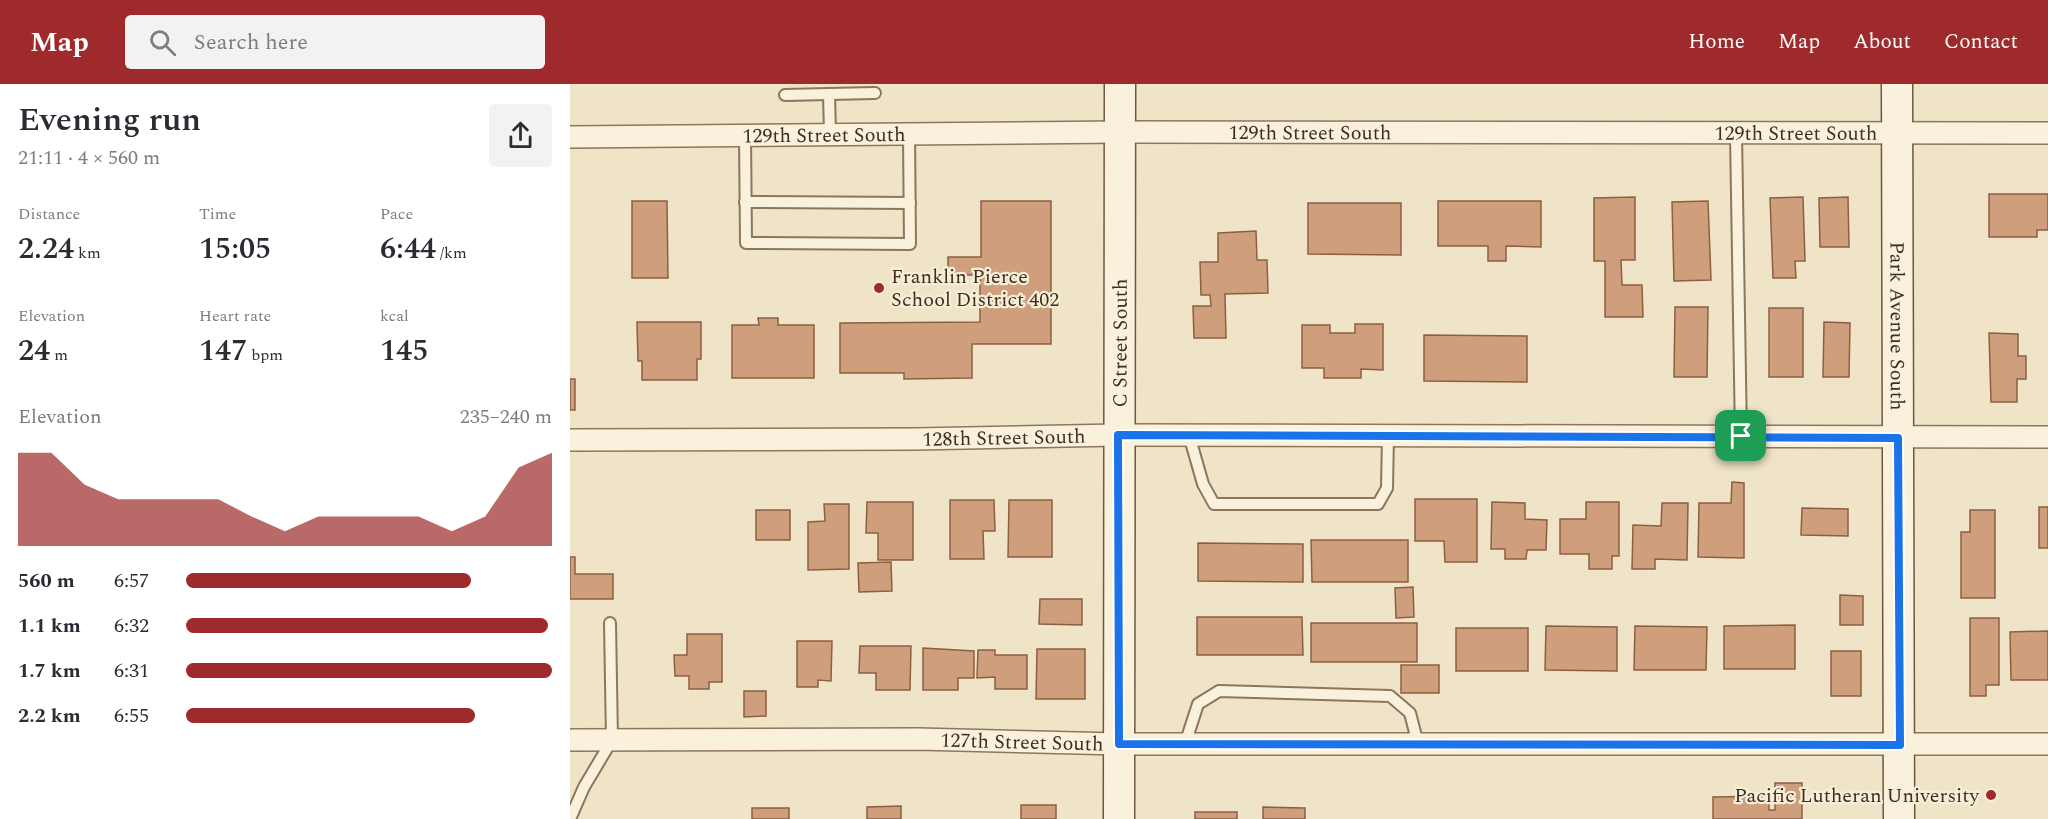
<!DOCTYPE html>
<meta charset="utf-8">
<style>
:root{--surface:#fff;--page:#f2f2f3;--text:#2b2b33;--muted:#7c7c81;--accent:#9e2a2b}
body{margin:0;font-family:Spectral,serif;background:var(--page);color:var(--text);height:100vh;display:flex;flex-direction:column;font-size:22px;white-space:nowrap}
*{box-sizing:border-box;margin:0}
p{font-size:20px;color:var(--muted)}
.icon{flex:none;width:33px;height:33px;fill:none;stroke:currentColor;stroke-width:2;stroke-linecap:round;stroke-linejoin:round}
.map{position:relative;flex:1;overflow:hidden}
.details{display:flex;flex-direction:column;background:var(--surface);width:570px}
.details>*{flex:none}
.pin{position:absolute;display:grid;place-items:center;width:51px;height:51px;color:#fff;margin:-26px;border-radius:12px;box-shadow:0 3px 9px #0006}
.round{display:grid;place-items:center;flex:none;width:63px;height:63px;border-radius:6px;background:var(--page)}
.head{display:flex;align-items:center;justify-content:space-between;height:102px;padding:0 18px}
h1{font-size:33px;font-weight:600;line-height:45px}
.figures{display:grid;grid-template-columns:repeat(3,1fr);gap:9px;height:102px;padding:6px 18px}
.figures div{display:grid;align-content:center}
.figures b{font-size:30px;font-weight:600}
.figures small{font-size:16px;font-weight:400}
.figures p{font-size:16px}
.chart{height:168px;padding:12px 18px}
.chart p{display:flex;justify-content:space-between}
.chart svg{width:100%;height:108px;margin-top:6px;fill:var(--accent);opacity:.7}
ul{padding:0 18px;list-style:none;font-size:20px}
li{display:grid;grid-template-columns:96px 72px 1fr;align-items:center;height:45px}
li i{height:15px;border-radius:8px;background:var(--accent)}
header{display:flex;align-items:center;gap:36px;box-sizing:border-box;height:84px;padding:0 30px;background:var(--accent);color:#fff}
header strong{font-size:28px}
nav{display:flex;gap:33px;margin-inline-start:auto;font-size:21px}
.search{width:420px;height:54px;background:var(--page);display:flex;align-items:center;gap:15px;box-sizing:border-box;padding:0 21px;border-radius:6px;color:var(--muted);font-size:22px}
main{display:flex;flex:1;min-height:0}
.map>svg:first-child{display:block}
.building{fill:#cf9f7d;stroke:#8d5f41;stroke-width:1.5}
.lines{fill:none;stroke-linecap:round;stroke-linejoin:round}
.lane-casing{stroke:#8d765c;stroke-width:14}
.street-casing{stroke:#8d765c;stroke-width:24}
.secondary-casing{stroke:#6f573f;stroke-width:33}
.lane{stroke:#faf1dc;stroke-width:10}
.street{stroke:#faf1dc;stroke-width:21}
.secondary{stroke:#faf1dc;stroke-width:30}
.route-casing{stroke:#fff;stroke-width:12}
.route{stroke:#1a73e8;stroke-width:8}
.poi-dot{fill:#9e2a2b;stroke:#f7eed8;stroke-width:2}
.labels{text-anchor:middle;stroke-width:4.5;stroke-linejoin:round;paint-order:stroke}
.street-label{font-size:20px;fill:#3d2e20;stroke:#f7eed8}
.poi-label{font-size:20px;fill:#3d2e20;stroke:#f7eed8;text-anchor:start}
</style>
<header>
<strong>Map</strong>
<div class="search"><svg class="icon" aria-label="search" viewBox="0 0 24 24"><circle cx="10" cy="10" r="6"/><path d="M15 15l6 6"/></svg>Search here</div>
<nav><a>Home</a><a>Map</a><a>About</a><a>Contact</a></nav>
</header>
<main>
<section class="details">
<div class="head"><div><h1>Evening run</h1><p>21:11 · 4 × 560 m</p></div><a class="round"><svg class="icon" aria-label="share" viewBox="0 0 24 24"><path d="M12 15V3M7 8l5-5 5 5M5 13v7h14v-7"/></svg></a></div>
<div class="figures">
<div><p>Distance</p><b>2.24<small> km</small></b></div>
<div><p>Time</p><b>15:05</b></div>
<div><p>Pace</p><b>6:44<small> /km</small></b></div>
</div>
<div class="figures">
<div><p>Elevation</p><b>24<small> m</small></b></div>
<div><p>Heart rate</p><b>147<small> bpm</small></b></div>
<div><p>kcal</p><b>145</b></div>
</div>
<div class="chart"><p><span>Elevation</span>235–240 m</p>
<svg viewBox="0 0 160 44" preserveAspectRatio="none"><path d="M0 44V6L10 6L20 19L30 25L40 25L50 25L60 25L70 32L80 38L90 32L100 32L110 32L120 32L130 38L140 32L150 12L160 6V44z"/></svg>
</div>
<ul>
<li><b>560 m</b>6:57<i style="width:78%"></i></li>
<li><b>1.1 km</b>6:32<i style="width:99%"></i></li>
<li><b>1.7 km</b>6:31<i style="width:100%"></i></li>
<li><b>2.2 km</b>6:55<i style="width:79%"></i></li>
</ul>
</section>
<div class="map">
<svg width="1478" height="735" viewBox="0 0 1478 735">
<rect width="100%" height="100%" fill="#f0e4c8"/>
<!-- building -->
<g class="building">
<path d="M1419 110H1478V146H1467V153H1419Z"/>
<path d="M1065 113V176H1051L1052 201H1072L1073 233H1035V177H1024V114Z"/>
<path d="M1233 113 1235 177H1225L1226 194H1203L1200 114Z"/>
<path d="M1278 113 1279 163H1250L1249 114Z"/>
<path d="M62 117H97L98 194H62Z"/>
<path d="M411 117H481V260H402V294L334 295V289H270V239L410 238V191H378V173H411Z"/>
<path d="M868 117H971V163L936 162V177H918V162H868Z"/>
<path d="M1138 117 1141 196 1104 197 1102 118Z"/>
<path d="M738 119H831V171L738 170Z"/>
<path d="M686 147 687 176H697L698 209 655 210 656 254H624L623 222H641L640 211H631L630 178H648V149Z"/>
<path d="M1105 223H1138L1137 293H1104Z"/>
<rect x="1199" y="224" width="34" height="69"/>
<path d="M188 234H208V241H244V294H162V241H189Z"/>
<path d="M67 238H131V275H127V296H72V277H68Z"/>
<path d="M1254 238 1280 239 1279 293H1253Z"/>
<path d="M785 240H813V286L791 285V294H754V284H732V241H760V249H785Z"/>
<path d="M1419 249 1448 250V272H1456V295H1447V318H1421Z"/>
<path d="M854 251 957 252V298L854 297Z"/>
<rect x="0" y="295" width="5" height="31"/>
<path d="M1162 398 1174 399V474L1128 473 1129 419H1161Z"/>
<path d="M845 415H907V478H875L874 457H845Z"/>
<path d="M380 416H424L425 447H413L414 475H380Z"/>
<path d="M439 416H482V473H438Z"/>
<path d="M297 418H343V476H308V449H296Z"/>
<path d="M922 418 955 419V435L977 436 976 466H957L956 475H935V465H921Z"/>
<path d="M1016 418H1049V472H1042V485H1019V470H990V435H1016Z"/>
<path d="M1092 419H1118L1117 476 1085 475V485H1062L1063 441 1091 442Z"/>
<path d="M254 420H279V485L238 486V438L255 437Z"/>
<rect x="1469" y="423" width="9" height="41"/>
<path d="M1232 424 1278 425V452L1231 451Z"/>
<rect x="186" y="426" width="34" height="30"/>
<path d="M1400 426H1425V514H1391V448H1400Z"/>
<path d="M741 456H838V498H742Z"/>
<path d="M628 459 733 460V498L628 497Z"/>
<path d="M0 473H5V490H43V515H0Z"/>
<path d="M321 478 322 507 289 508 288 479Z"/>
<path d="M843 503 844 533 826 534 825 504Z"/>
<path d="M1270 511 1293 512V541H1270Z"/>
<path d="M470 515H512V541L469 540Z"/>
<path d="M627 533H732L733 571H627Z"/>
<path d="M1400 534H1429V601H1416V612H1400Z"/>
<rect x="741" y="539" width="106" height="39"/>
<path d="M1225 541V585H1154V542Z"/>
<path d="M976 542 1047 543V587L975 586Z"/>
<path d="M1065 542 1137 543 1136 586H1064Z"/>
<rect x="886" y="544" width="72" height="43"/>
<path d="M1478 547V596H1441L1440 548Z"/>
<path d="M117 550H152V598H139V605H119V592H105L104 571H117Z"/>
<path d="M227 557H262L261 597 248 596V603H227Z"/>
<path d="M290 562H341L340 606H306V589H289Z"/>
<path d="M353 564 404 567V594H388V606H353Z"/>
<path d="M467 565H515V615H466Z"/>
<path d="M408 566H425V571H457V605H425V593L407 594Z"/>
<rect x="1261" y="567" width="30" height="45"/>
<rect x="831" y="581" width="38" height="28"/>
<path d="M174 607H196V632L174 633Z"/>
<path d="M1205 699H1232V735H1143V713L1199 712V726H1205Z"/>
<rect x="451" y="721" width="35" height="14"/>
<path d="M331 722V735H297V723Z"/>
<path d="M693 723 735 724V735H693Z"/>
<rect x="182" y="724" width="37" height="11"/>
<rect x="625" y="728" width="42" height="7"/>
</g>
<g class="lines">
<defs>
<g id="lane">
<path d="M215 11 259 10"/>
<path d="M175 50 176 159 340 160 339 50"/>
<path d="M260 50 259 10 305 9"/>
<path d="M1166 50 1171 353"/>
<path d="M175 118 340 119"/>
<path d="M619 351 633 400 644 420H808L817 404 818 351"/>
<path d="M615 660 628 620 649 607 820 612 840 629 848 660"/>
<path d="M0 735 14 703 42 656 40 539"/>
</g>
<g id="street">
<path id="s1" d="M0 53 550 48 1478 49"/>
<path id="s2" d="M0 356 345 355 548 351 1478 353"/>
<path id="s3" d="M0 656 348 655 549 660H1478"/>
</g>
<g id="secondary">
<path id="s4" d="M1327 0 1329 735"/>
<path id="s5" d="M549 735 550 0"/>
</g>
</defs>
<!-- lane casing -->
<use href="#lane" class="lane-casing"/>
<!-- street casing -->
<use href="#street" class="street-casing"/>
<!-- secondary casing -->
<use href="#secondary" class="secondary-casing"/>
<!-- lane -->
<use href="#lane" class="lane"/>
<!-- street -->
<use href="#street" class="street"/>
<!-- secondary -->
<use href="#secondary" class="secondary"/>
</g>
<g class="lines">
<defs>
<path id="route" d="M548 351 1328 354 1330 661 549 660Z"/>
</defs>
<!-- route casing -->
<use href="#route" class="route-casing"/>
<!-- route -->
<use href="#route" class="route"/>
</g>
<!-- markers -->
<g class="poi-dot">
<circle cx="309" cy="204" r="6"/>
<circle cx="1421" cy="711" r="6"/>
</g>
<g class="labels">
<!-- street labels -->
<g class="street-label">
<text dy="7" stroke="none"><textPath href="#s1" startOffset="740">129th Street South</textPath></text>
<text dy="7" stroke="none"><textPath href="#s1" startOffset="254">129th Street South</textPath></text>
<text dy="7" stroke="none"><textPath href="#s1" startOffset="1226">129th Street South</textPath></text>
<text dy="7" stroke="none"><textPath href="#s4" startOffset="242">Park Avenue South</textPath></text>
<text dy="7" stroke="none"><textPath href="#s5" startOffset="476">C Street South</textPath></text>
<text dy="7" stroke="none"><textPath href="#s2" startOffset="434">128th Street South</textPath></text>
<text dy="7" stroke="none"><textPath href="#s3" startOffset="452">127th Street South</textPath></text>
</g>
<!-- poi labels -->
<g class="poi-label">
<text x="321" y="199">Franklin Pierce<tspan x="321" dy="23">School District 402</tspan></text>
<text x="1409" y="718" text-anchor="end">Pacific Lutheran University</text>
</g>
</g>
</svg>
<div class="pin" style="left:1171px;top:352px;background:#1e9e55"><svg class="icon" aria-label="arrive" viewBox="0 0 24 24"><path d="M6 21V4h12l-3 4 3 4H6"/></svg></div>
</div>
</main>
